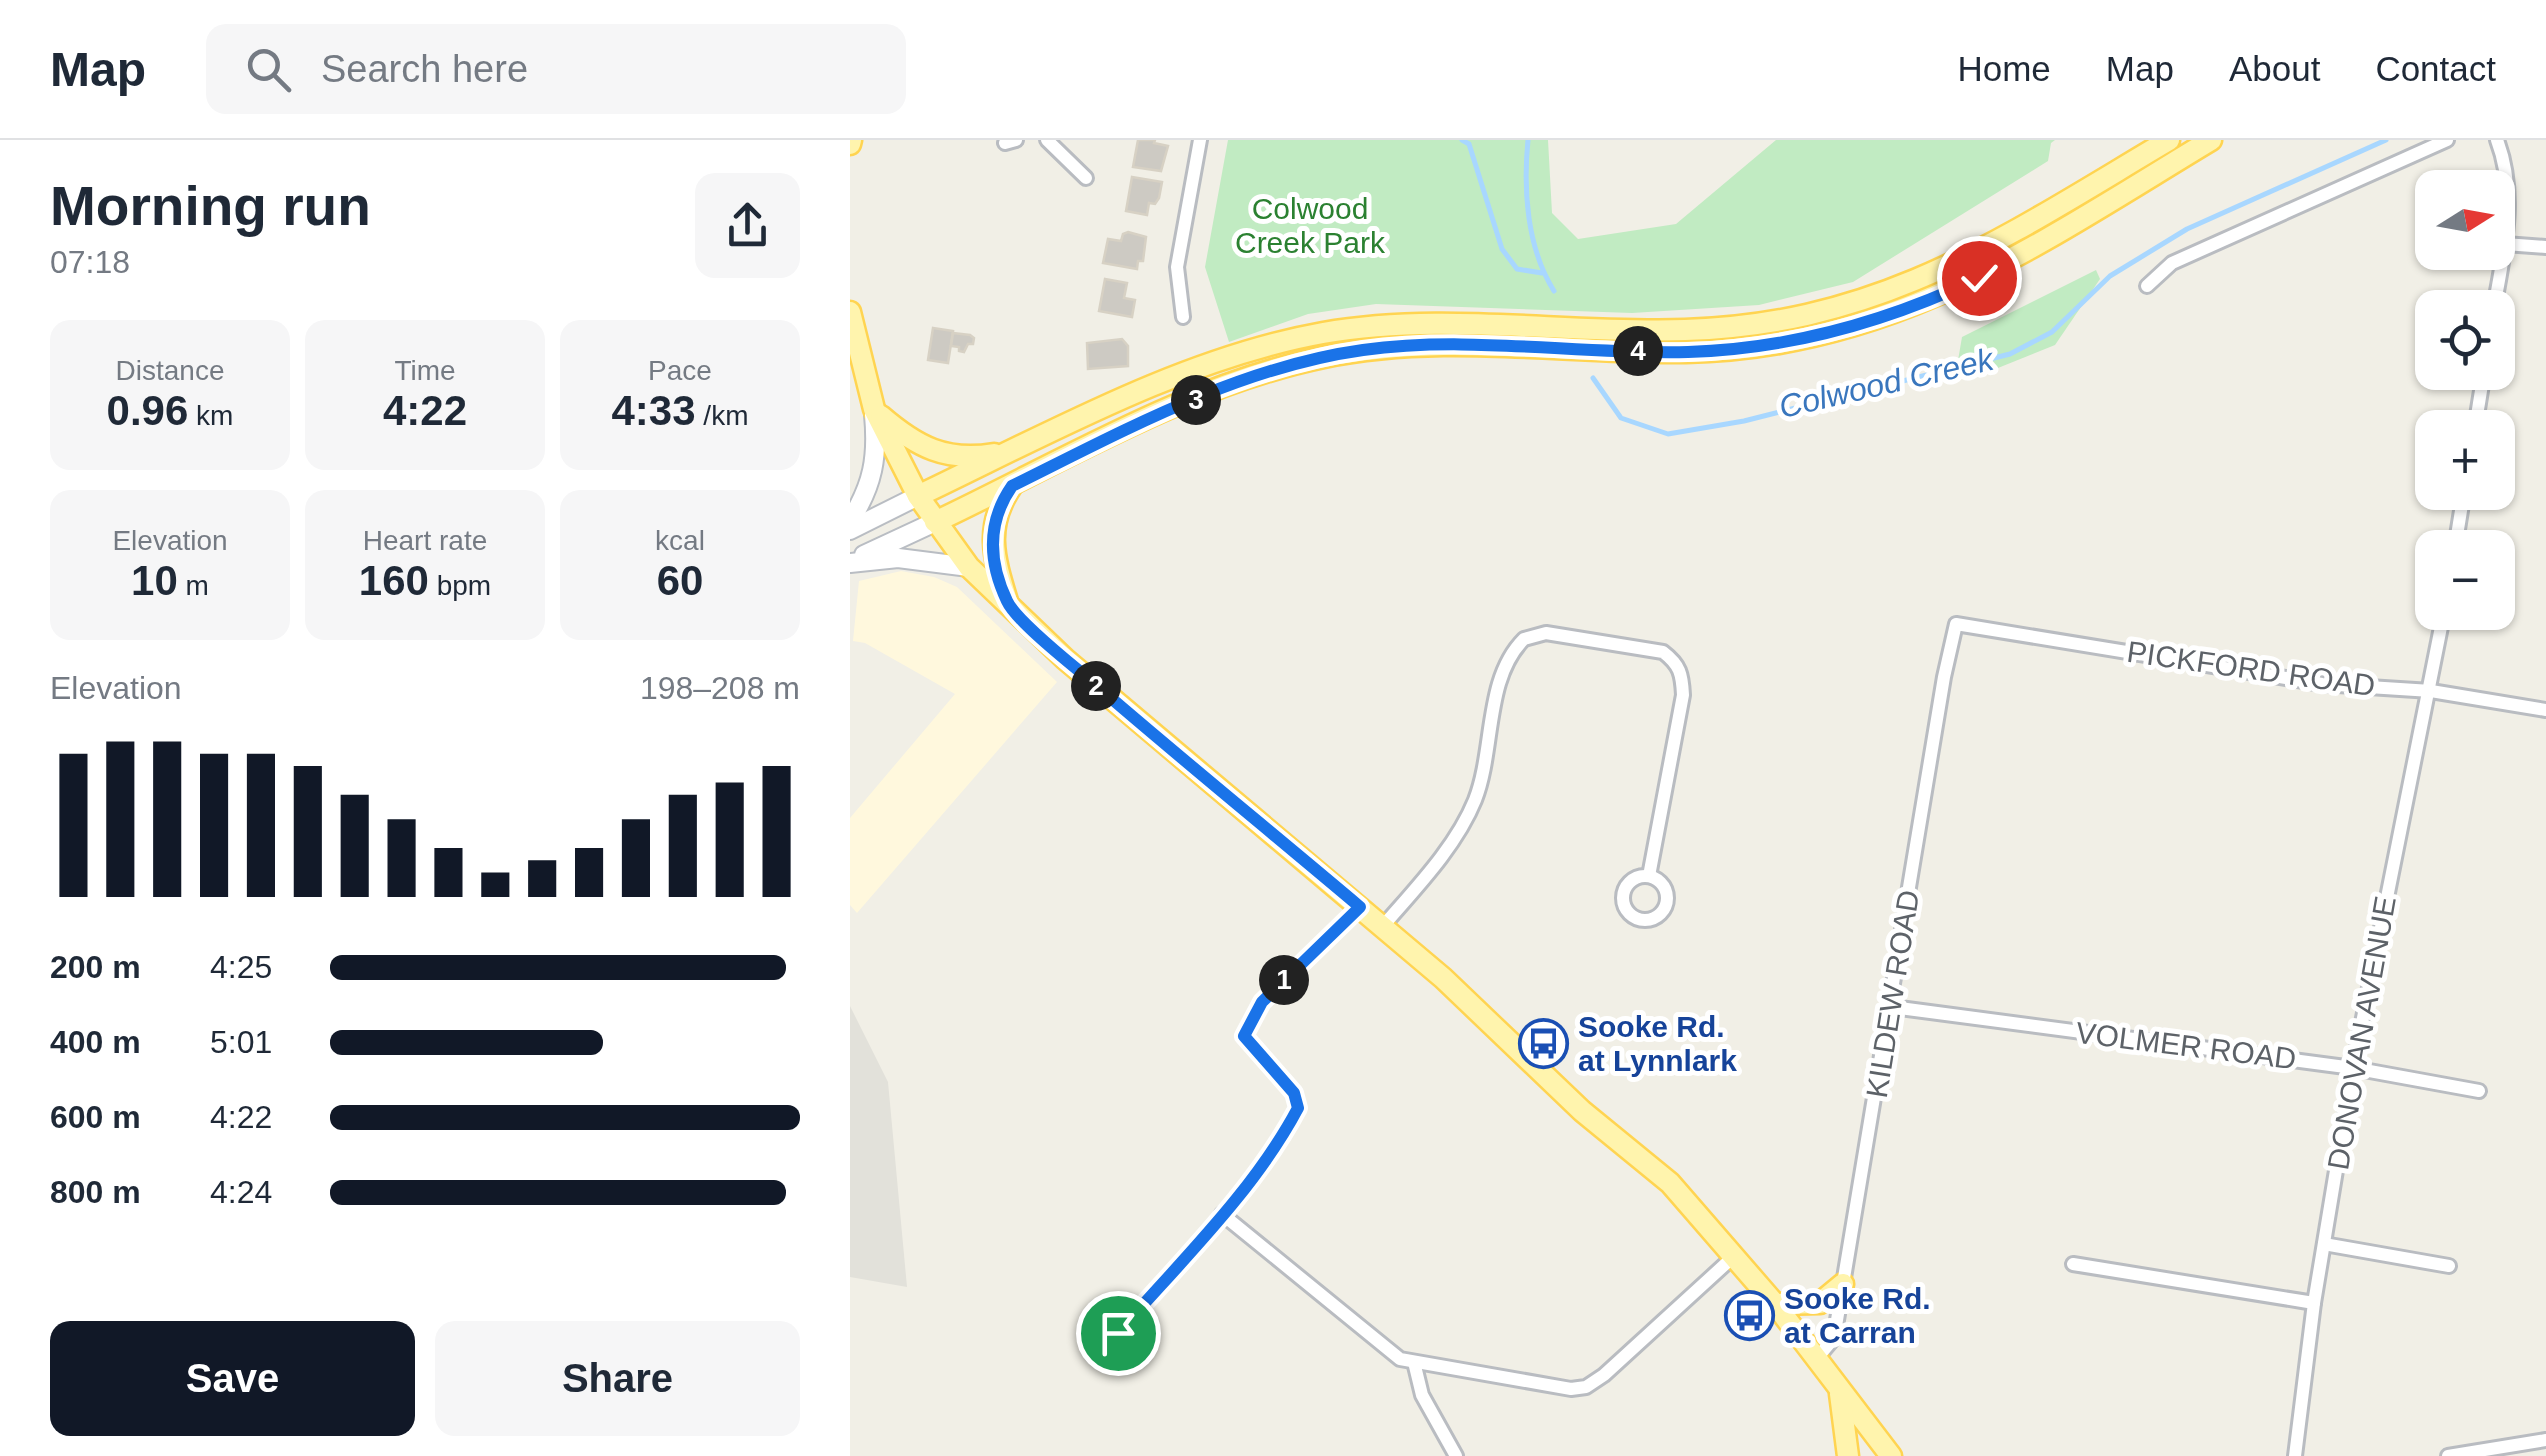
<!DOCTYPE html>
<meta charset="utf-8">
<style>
:root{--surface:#fff;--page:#f6f6f7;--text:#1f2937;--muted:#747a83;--line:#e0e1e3;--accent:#111827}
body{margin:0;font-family:Helvetica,sans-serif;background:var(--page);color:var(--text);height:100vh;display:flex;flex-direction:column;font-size:38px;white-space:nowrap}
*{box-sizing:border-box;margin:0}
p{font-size:32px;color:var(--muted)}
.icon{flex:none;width:55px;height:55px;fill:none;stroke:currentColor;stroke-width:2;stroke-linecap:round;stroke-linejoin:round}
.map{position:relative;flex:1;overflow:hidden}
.side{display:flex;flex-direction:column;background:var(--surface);width:850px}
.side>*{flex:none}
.needle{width:65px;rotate:79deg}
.controls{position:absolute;left:1565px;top:30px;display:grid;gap:20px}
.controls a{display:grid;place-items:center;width:100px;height:100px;border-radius:20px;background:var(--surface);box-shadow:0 2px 8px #0004;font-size:50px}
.pin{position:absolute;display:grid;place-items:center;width:85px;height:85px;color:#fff;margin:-42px;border:5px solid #fff;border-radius:50%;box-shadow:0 2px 10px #0007}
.km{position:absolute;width:50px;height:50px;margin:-25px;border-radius:50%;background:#222;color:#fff;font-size:28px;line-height:50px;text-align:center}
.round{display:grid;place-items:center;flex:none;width:105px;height:105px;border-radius:20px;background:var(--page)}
.overview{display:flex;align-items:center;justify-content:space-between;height:170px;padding:0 50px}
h1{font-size:55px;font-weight:700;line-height:75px}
.figures{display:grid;grid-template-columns:repeat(3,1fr);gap:15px;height:170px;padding:10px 50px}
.figures div{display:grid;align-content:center;border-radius:20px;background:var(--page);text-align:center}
.figures b{font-size:42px;font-weight:700}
.figures small{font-size:28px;font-weight:400}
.figures p{font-size:28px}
.chart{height:280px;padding:20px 50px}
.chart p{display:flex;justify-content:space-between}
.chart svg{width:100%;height:180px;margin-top:10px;stroke:var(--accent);stroke-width:6}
.primary-button{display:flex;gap:20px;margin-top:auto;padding:20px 50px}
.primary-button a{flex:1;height:115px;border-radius:20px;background:var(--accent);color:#fff;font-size:40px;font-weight:700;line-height:115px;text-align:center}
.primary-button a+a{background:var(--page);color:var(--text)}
ul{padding:0 50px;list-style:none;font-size:32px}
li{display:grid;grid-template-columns:160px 120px 1fr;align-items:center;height:75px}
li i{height:25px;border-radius:12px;background:var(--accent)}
header{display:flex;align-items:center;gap:60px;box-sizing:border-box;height:140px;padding:0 50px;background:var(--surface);border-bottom:2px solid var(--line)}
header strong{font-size:48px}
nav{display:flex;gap:55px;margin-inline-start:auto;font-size:35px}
.search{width:700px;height:90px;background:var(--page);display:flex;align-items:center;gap:25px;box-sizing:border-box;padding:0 35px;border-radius:20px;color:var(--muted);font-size:38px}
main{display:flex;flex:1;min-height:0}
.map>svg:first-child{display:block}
.commercial{fill:#fff8dd}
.industrial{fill:#e2e1da}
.green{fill:#c1ebc2}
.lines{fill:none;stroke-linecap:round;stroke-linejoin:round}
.stream{stroke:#a8d7ff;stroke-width:5}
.building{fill:#cdcac3;stroke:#d7d1c4;stroke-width:2.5}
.minor-casing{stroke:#b9bcc1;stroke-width:18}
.secondary-casing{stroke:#b9bdc3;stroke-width:22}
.primary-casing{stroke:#ffd451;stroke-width:25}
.minor{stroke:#fff;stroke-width:12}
.secondary{stroke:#fff;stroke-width:18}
.primary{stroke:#fff4ad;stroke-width:20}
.route-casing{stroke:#fff;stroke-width:20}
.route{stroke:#1a73e8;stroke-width:12}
.labels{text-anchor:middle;stroke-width:10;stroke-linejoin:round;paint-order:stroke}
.park-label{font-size:30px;fill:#2b8131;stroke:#fff}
.street-label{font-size:30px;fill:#5d6268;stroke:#fff}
.transit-label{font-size:30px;font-weight:bold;fill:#164399;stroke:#fff;text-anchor:start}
.water-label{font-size:32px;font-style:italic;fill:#3976bd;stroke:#fff}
</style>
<header>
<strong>Map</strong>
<div class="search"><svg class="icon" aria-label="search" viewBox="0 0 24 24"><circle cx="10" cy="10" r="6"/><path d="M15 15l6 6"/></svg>Search here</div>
<nav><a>Home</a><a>Map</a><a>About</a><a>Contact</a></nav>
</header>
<main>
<section class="side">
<div class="overview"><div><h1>Morning run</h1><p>07:18</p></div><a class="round"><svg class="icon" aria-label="share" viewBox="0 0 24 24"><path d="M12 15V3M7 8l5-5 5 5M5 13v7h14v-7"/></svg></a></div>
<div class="figures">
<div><p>Distance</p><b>0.96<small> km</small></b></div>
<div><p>Time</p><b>4:22</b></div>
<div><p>Pace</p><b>4:33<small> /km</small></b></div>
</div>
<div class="figures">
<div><p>Elevation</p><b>10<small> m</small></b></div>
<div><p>Heart rate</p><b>160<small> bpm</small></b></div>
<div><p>kcal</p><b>60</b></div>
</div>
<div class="chart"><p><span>Elevation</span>198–208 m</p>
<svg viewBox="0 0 160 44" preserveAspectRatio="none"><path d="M5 44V9M15 44V6M25 44V6M35 44V9M45 44V9M55 44V12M65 44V19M75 44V25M85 44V32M95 44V38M105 44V35M115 44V32M125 44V25M135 44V19M145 44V16M155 44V12"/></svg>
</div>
<ul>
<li><b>200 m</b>4:25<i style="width:97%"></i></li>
<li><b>400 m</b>5:01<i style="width:58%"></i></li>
<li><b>600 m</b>4:22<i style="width:100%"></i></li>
<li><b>800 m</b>4:24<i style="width:97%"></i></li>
</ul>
<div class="primary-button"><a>Save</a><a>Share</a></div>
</section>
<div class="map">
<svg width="1696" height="1316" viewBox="0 0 1696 1316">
<rect width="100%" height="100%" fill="#f1efe6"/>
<!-- commercial -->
<path class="commercial" d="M51 431 84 437 107 447 207 542 7 773 0 765V678L105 554 15 503 3 501 9 441Z"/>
<!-- industrial -->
<path class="industrial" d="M0 866 38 942 57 1147 0 1137Z"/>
<!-- green -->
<g class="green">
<path d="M378 0H698L702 73 728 99 826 84 926 0H1205L1201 3 1198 21 1003 142 909 165 782 173 526 164 458 174 379 202 355 127Z"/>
<path d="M1246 130 1250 139 1205 205 1133 234 1106 232 1112 197Z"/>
</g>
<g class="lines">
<!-- stream -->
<g class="stream">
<path d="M612 0 619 4 652 109 667 129 692 133"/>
<path d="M678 0C673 50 677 108 704 151"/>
<path d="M743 238 771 278 818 294 894 281 1160 214 1202 192 1260 136 1337 89 1536 0"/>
</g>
</g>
<!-- building -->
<g class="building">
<path d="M288 0H305L304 3 318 6 311 31 283 27Z"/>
<path d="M282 37 312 42 309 58 305 64 299 63 297 75 276 71Z"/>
<path d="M278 92 296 97 293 121H288L287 129 253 123 258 99 271 101 273 94Z"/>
<path d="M255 139 277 143 274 158 285 160 282 177 249 171Z"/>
<path d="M83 188 103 191 98 223 78 220Z"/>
<path d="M103 193 120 195 124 198 123 204H118L114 212 109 211V207L101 206Z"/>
<path d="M272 199 278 206V226L238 229 237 203Z"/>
</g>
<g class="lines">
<defs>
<g id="minor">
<path d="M197 0 236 38"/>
<path d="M155 3 166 0"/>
<path d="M1655 104 1696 107"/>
<path d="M1297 146 1322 123 1597 0"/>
<path d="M1644 168C1654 111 1668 55 1647 0"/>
<path d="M333 177 327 127 350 0"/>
<path d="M1625 288 1634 232"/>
<path d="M1605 408 1614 352"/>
<circle cx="795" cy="758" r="22"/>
<path d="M533 786C565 749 606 707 625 660 645 609 634 539 674 499L696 493 813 512C830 525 832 534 833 555L799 736"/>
<path d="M1042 867 1503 928 1629 951"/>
<path d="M372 1074 550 1219 721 1249 736 1247 754 1235 882 1118"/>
<path d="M1474 1104 1599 1126"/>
<path d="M1223 1124 1464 1163"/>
<path d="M269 1193C330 1122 403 1051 448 969L444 953 394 896 412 862 510 767"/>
<path d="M967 1218 984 1198 1094 537 1106 484 1472 544 1581 551 1696 570"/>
<path d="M564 1222 572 1255 606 1316"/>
<path d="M1445 1316 1464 1163 1503 928 1594 472"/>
<path d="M1598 1316 1696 1300"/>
</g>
<g id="secondary">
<path d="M0 381C23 345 28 317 24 275"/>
<path d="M0 390 68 356"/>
<path d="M14 415 85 382"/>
<path d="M0 423 48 418 119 427"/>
</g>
<g id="primary">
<path d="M0 4 1 0"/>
<path d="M0 172 24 269 68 356 119 427 215 519 593 838 732 971 820 1043 925 1164 1041 1316"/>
<path d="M31 276C67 307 96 322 144 314"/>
<path d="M68 356C196 295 333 218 473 193 594 172 713 194 835 190 1033 184 1155 97 1319 0"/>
<path d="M85 382C210 323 337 245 474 217 594 192 715 214 836 212 1045 208 1190 103 1361 0"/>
<path d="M157 461C144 418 134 387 161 347"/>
<path d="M925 1164 970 1163 993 1144"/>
<path d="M990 1254 998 1316"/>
</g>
</defs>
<!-- minor casing -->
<use href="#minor" class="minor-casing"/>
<!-- secondary casing -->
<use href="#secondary" class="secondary-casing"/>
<!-- primary casing -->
<use href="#primary" class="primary-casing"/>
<!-- minor -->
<use href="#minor" class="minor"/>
<!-- secondary -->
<use href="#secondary" class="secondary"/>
<!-- primary -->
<use href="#primary" class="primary"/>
</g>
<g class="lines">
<defs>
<path id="route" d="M268 1193C330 1122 404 1051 448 968L444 953 394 896 412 862 510 767C420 691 329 617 240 540 221 524 166 481 157 461 138 421 137 382 162 346 273 291 389 227 513 210 621 195 730 215 838 212 941 209 1036 182 1129 138"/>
</defs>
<!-- route casing -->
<use href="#route" class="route-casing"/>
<!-- route -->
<use href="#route" class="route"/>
</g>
<!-- icons -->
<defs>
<symbol id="bus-ring" viewBox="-11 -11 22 22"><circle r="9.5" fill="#fff" stroke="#1a4fb4" stroke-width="1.5"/><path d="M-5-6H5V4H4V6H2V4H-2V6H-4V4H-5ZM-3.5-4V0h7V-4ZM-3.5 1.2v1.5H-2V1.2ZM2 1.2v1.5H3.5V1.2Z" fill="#1a4fb4"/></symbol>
</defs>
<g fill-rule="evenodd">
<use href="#bus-ring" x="666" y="876" width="55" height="55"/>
<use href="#bus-ring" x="872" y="1148" width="55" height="55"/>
</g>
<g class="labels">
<!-- park labels -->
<g class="park-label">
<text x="460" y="79">Colwood<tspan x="460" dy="34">Creek Park</tspan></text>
</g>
<!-- street labels -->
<g class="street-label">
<text transform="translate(1401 529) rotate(8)" y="10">PICKFORD ROAD</text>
<text transform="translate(1043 854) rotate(-81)" y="10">KILDEW ROAD</text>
<text transform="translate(1512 893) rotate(-80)" y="10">DONOVAN AVENUE</text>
<text transform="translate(1336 906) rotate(7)" y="10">VOLMER ROAD</text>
</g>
<!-- transit labels -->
<g class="transit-label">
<text x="728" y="897">Sooke Rd.<tspan x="728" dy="34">at Lynnlark</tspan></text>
<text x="934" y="1169">Sooke Rd.<tspan x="934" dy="34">at Carran</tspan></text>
</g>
<!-- water labels -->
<g class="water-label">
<text transform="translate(1036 243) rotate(-13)" y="11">Colwood Creek</text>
</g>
</g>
</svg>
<div class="controls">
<a><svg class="needle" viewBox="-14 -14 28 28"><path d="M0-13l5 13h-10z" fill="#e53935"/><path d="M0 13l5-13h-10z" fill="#747a83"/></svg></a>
<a><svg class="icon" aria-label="locate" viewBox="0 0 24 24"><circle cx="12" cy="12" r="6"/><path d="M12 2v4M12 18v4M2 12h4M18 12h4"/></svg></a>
<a>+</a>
<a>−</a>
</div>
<div class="pin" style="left:268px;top:1193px;background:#1e9e55"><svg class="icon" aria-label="arrive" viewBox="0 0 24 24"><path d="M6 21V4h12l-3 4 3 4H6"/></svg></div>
<div class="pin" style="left:1129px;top:138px;background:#d93025"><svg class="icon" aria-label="check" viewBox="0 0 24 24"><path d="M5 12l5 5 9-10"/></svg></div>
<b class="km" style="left:434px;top:840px">1</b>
<b class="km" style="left:246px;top:546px">2</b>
<b class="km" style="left:346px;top:260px">3</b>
<b class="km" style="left:788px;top:211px">4</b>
</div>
</main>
